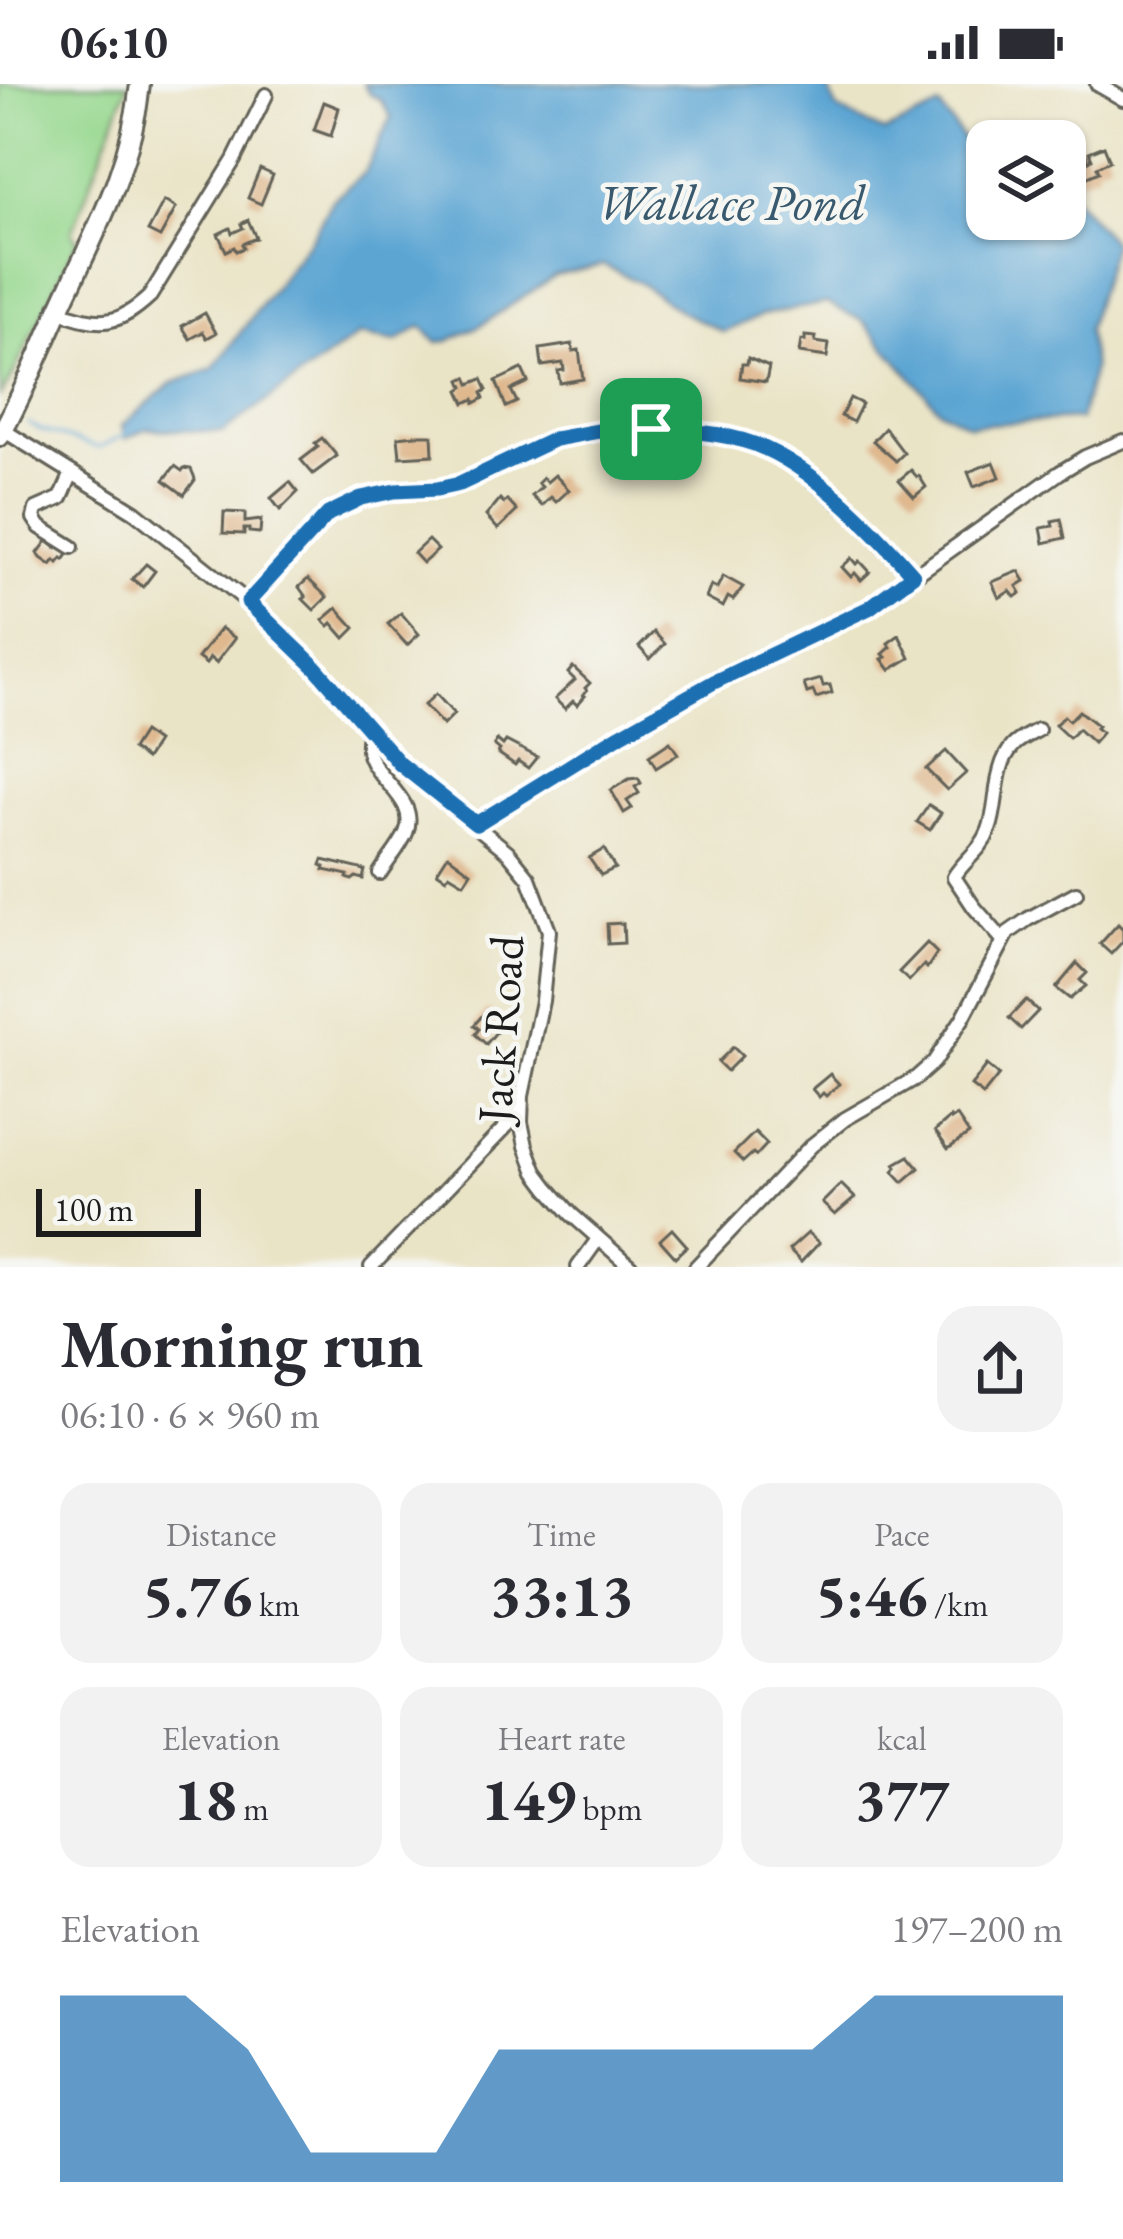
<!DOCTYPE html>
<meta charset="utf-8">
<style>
:root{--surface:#fff;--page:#f2f2f3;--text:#2b2b33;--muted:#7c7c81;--accent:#1f6fb2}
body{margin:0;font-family:"EB Garamond",serif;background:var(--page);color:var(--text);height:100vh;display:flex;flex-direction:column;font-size:45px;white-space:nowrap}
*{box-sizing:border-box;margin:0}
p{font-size:39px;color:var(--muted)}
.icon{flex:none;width:66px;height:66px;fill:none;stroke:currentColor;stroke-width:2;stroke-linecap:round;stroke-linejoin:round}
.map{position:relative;height:1183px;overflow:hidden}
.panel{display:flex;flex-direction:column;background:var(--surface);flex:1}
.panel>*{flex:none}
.buttons{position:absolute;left:966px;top:36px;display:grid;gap:24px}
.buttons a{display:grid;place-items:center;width:120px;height:120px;border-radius:24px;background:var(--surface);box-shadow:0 3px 9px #0004;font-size:60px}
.scale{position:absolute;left:36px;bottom:30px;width:165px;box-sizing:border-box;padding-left:12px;border:6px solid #1c1c1c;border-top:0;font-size:33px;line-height:42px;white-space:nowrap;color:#1c1c1c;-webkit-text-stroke:9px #f6f6f2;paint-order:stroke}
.pin{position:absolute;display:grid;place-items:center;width:102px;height:102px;color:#fff;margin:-51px;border-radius:24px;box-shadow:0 6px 18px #0006}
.round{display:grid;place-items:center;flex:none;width:126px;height:126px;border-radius:36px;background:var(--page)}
.headline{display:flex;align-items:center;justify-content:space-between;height:204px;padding:0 60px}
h1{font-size:66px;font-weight:700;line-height:90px}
.stats{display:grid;grid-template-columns:repeat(3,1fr);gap:18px;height:204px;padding:12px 60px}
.stats div{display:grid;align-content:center;border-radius:30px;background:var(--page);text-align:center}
.stats b{font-size:60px;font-weight:700}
.stats small{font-size:33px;font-weight:400}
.stats p{font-size:33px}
.chart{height:336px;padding:24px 60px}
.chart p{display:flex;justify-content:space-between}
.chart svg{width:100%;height:216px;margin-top:12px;fill:var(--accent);opacity:.7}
.status{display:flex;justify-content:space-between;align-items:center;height:84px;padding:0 60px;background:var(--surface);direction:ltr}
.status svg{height:33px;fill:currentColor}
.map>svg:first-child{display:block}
.green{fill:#97d88f;stroke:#5a7a56;stroke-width:3}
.water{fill:#5ca5d3;stroke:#3c6078;stroke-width:3}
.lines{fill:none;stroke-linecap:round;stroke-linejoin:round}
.stream{stroke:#5ca5d3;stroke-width:3}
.building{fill:#dfb88e}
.minor-casing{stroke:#646258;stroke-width:18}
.highway-casing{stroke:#646258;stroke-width:24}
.minor{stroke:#fff;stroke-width:12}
.highway{stroke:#fff;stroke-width:18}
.route-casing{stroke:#fff;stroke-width:24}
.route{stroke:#1f6fb2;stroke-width:15}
.labels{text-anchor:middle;stroke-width:9;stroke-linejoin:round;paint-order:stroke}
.street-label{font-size:48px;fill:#1c1c1c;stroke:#f6f6f2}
.water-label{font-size:51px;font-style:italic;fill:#395a6e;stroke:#f6f6f2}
</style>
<div class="status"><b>06:10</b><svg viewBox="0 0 49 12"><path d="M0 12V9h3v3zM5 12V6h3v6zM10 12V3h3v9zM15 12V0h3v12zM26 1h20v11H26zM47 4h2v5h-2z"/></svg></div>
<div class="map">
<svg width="1123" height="1183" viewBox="0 0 1123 1183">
<rect width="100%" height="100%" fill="#f6f6f2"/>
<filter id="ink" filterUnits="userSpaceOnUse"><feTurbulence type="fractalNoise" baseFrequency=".00833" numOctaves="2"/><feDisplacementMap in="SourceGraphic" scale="24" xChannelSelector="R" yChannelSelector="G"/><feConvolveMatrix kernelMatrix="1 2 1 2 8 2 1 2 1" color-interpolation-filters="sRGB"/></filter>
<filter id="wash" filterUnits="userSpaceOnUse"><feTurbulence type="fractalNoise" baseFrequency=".004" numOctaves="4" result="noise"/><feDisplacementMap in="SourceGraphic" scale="48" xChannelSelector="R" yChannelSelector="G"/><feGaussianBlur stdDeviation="2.7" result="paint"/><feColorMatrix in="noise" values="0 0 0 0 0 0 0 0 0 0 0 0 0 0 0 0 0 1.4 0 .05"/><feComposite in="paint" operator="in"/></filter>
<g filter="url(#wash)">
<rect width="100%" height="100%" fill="#eae4c7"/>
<!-- green -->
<path class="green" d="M0 0H128L72 148 78 156 10 297 0 311Z"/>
<!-- water -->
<path class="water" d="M363 0H826L837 25 884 48 940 23 982 81H987V135H1065V103L1113 159 1087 246 1093 285 1080 335 968 341 939 325 863 237 826 219 762 231 724 248 680 227 640 199 603 181 555 192 481 241 448 257 436 258 422 242 396 258 359 251 223 348 146 345 125 355 122 341 172 299 213 285 312 153 332 116 365 88 391 33 380 15 371 11Z"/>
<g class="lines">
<!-- stream -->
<path class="stream" d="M28 339 41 346 99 364 126 350"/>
</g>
<g id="blocks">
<!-- building -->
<g class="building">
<path d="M324 18 339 24 331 52 314 46Z"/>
<path d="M1081 61 1089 77 1092 75 1089 68 1104 62 1110 77 1097 83 1099 88 1081 96 1079 90 1074 93 1068 80 1072 78 1067 68Z"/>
<path d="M260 85 273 91 261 120 248 114Z"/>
<path d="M164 117 176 124 160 153 148 147Z"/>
<path d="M248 136 256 154 242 160 244 164 236 167 234 163 226 167 218 150 230 144 232 149 243 144 241 140Z"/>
<path d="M205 229 216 249 207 254 203 248 190 255 182 242Z"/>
<path d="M805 252 816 253 815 258 829 260 827 273 799 269 801 256 805 257Z"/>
<path d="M572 260 573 267 579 266 583 295 560 299 558 287 564 286 563 279 542 282 540 265Z"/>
<path d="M748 274 769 283 766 298 740 294 742 280H747Z"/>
<path d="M522 285 528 298 511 306 517 318 506 323 496 297Z"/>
<path d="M467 293 470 300 482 295 487 306 482 309 484 314 475 319 474 315 465 319 459 306 464 303 461 296Z"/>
<path d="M850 314 862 320 853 338 841 332Z"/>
<path d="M885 344 904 369 896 377 873 357Z"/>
<path d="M415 351H432L433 371 400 373 398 353Z"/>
<path d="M322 354 337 372 313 390 301 376 318 363 315 359Z"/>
<path d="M994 378 1000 393 974 403 968 388Z"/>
<path d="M175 382 182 387 184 384 191 385 194 392 195 396 184 411 164 396Z"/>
<path d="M911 386 917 393 919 392 926 403 914 413 899 396Z"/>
<path d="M555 391 569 406 556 418 551 413 542 422 532 412 542 403 538 399 543 394 547 398Z"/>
<path d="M290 398 298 408 280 426 271 414Z"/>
<path d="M500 415 504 419 507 416 517 427 498 445 486 432Z"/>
<path d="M224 428 245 429V438L261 436 260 449 249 448V445H244V450L223 449Z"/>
<path d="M1061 435 1065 454 1044 459 1041 444 1053 442 1052 437Z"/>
<path d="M428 456 438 466 423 479 414 469Z"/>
<path d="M47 457 56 464 59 460 70 468 64 476 62 474 58 479 55 476 51 481 41 474 38 469Z"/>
<path d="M852 474 857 480 860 477 870 488 861 496 855 489 851 493 842 483Z"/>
<path d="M146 480 155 487 143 503 132 495Z"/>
<path d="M1019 487 1025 497 1017 502 1021 509 1015 513 1010 507 999 514 992 498Z"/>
<path d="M723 492 743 503 733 516 728 513 723 523 706 514 711 501 717 504Z"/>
<path d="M308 495 327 513 314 526 303 515 306 513 299 503Z"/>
<path d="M337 524 355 544 345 554 332 539 329 542 323 536Z"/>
<path d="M401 529 419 550 407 561 388 540Z"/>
<path d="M221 544 235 554 216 579 210 574 206 580 198 574Z"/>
<path d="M654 548 665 560 650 575 639 563Z"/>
<path d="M899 551 910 574 890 586 882 575 886 573 883 570 891 563 888 559Z"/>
<path d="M573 583 590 599 585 604 587 606 583 611 585 612 577 621 573 617 565 625 555 615 575 596 568 589Z"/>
<path d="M821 595 823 602 830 601 832 609 816 614 813 607 807 609 804 600Z"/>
<path d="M436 610 454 630 443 641 424 621Z"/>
<path d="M1079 627 1098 642 1096 644 1102 649 1093 659 1078 645 1069 654 1055 641 1064 632 1069 637Z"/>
<path d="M143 648 157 658 146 675 132 665Z"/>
<path d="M497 656 503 661 506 657 537 673 528 684 518 677 515 681 498 669 500 666 494 661Z"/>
<path d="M670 658 678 670 656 684 649 672Z"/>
<path d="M946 667 966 689 947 706 926 685Z"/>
<path d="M638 694 641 699 635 703 639 709 627 717 632 724 624 729 611 706 629 695Z"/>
<path d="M929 721 941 729 930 746 917 738Z"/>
<path d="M604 765 615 784 601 791 589 774Z"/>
<path d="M448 771 471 788 464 799 449 790 446 794 437 788Z"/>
<path d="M323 776 365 786 363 795 356 793 352 796 347 794 348 791 324 786 325 783 321 781Z"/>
<path d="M623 839 624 859 608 860 607 840Z"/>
<path d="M1118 840 1123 845V857L1111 870 1100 860Z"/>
<path d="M927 859 937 869 927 884 924 881 909 897 899 888Z"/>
<path d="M1077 879 1087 889 1080 896 1086 902 1070 915 1056 904Z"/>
<path d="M1026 916 1038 927 1021 945 1009 934Z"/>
<path d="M487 926 499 937 493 943 497 947 486 960 475 950 479 945 474 941Z"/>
<path d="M733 963 742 972 727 987 718 978Z"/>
<path d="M987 981 999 991 983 1011 971 1002Z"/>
<path d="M830 990 839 1000 826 1012 823 1009 819 1013 812 1005Z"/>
<path d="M957 1032 969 1050 948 1065 935 1047 950 1034 951 1036Z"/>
<path d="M755 1048 767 1060 756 1072 753 1069 743 1078 734 1069Z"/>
<path d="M909 1072 919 1084 903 1098 893 1087 897 1083 895 1080Z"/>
<path d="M841 1100 855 1114 835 1131 822 1119Z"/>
<path d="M672 1145 687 1162 675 1173 660 1156Z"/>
<path d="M808 1149 819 1159 801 1178 789 1166Z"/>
</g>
</g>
</g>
<g filter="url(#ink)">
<use href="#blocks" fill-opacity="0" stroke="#646258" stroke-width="3"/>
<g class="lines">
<defs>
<g id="minor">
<path d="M1097 0 1123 15"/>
<path d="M58 227C100 242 117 243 150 212L234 76 266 11"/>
<path d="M3 346 135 428 248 518 316 584 400 680 508 768 529 794 549 847 542 917 522 1012 521 1038 526 1062 536 1088 548 1104 571 1130 631 1183"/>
<path d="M72 463 40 443 34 434 36 425 61 414 72 389"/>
<path d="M248 518 307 451 328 430 345 420 395 407 438 405 460 399 555 355 615 343 718 351 751 359 786 374 856 432 912 491"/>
<path d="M369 647C369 651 367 662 368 666 373 696 420 715 406 749 400 763 388 776 380 789"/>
<path d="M476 740 620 651 714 598 869 524 1059 389 1085 373 1123 357"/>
<path d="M1003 856 974 823 954 793C964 776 982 766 989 746 999 721 993 683 1013 662 1019 655 1031 650 1038 646"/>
<path d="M371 1183 521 1027"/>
<path d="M578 1183 598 1155"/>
<path d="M696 1183 811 1062 845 1035 916 994 934 978 963 934 1008 849 1028 835 1076 809"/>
</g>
<path id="highway" d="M0 352C23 311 40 268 59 226 94 149 131 86 140 0"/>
</defs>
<!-- minor casing -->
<use href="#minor" class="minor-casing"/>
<!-- highway casing -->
<use href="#highway" class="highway-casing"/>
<!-- minor -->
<use href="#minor" class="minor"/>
<!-- highway -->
<use href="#highway" class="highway"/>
</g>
</g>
<g class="lines" filter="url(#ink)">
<defs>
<path id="route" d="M615 344C660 346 711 344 754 360 813 382 872 444 913 491L869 524 714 598 620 651 476 740 400 680 316 584 248 518 328 430 361 414 395 407 437 405 460 400 555 355Z"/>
</defs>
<!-- route casing -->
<use href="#route" class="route-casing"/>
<!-- route -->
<use href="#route" class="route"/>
</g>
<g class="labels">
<!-- street labels -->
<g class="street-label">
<text transform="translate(500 945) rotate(-86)" y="17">Jack Road</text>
</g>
<!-- water labels -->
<g class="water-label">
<text x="731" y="136">Wallace Pond</text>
</g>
</g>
</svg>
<div class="buttons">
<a><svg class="icon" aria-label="layers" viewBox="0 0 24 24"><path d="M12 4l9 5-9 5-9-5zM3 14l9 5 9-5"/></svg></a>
</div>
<div class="scale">100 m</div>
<div class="pin" style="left:651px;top:345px;background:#1e9e55"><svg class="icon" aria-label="arrive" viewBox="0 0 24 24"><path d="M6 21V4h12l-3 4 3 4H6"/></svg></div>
</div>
<section class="panel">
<div class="headline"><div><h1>Morning run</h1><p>06:10 · 6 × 960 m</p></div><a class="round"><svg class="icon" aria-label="share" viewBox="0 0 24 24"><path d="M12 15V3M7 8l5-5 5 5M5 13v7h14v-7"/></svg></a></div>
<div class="stats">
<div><p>Distance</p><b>5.76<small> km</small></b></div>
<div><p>Time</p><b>33:13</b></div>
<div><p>Pace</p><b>5:46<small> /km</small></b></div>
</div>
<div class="stats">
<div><p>Elevation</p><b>18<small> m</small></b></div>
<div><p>Heart rate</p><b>149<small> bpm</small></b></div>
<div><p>kcal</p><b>377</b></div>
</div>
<div class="chart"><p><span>Elevation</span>197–200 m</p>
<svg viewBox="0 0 160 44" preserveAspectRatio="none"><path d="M0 44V6L10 6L20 6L30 17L40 38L50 38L60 38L70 17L80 17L90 17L100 17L110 17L120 17L130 6L140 6L150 6L160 6V44z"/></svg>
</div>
</section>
